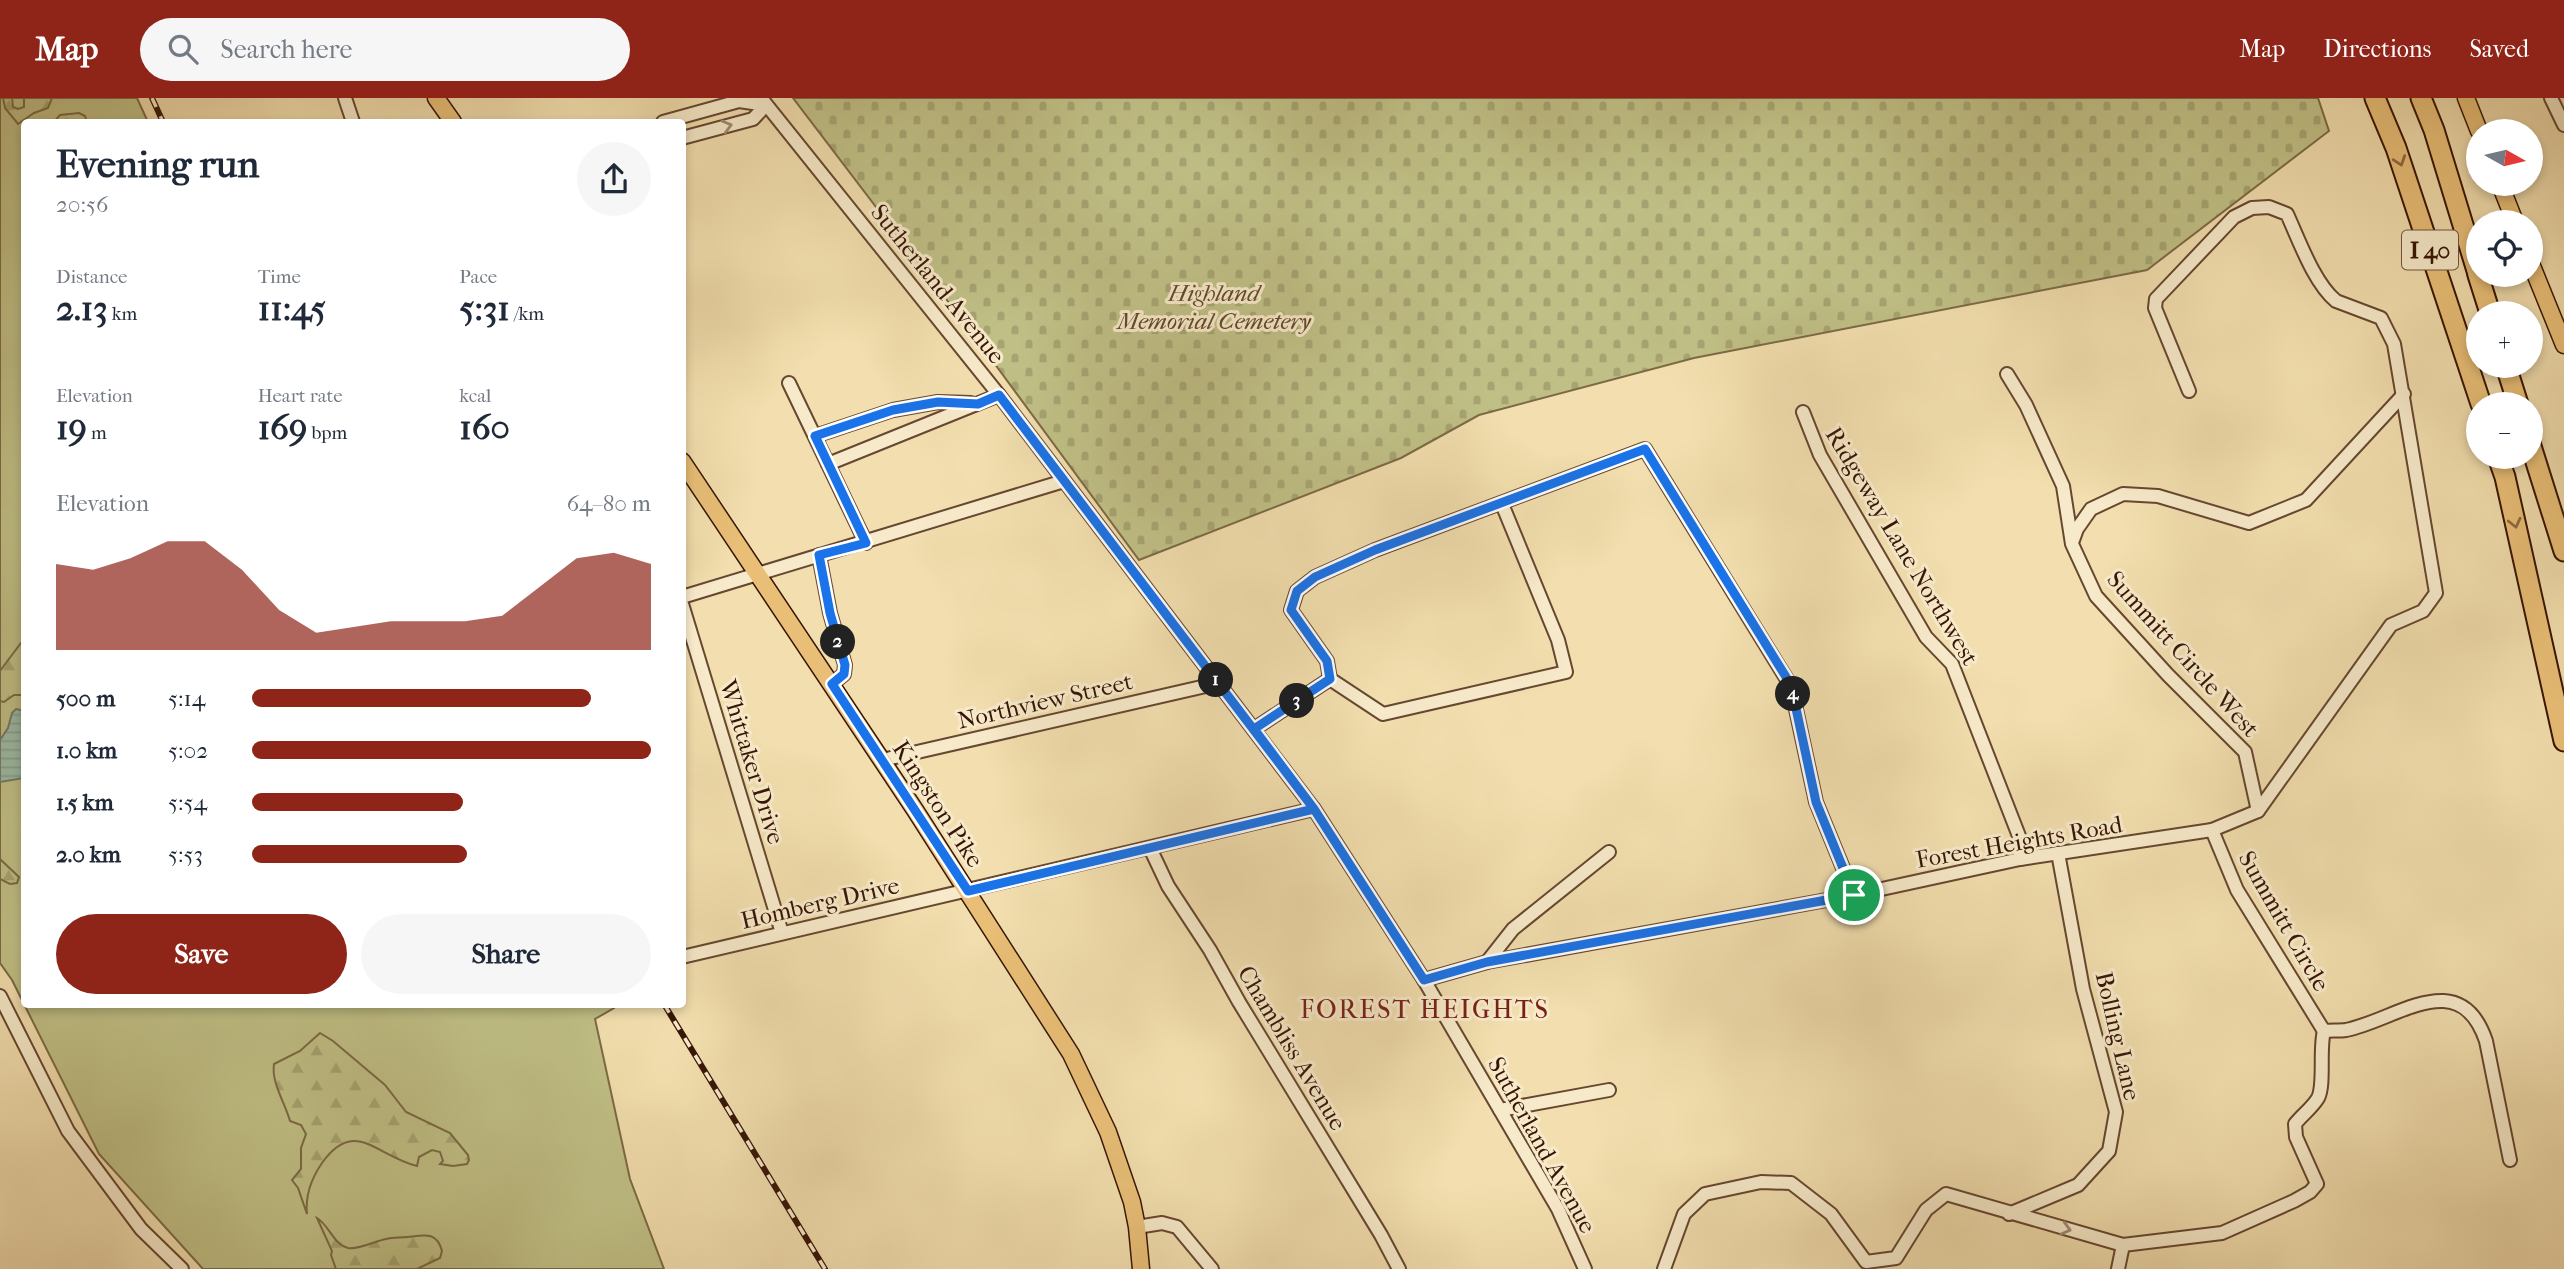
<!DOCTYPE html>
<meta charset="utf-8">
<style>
:root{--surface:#fff;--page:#f6f6f7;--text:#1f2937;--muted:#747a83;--accent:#8f2418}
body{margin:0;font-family:"IM FELL French Canon",serif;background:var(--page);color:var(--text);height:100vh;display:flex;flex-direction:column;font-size:26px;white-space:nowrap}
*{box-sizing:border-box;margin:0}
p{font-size:23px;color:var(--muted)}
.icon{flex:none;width:38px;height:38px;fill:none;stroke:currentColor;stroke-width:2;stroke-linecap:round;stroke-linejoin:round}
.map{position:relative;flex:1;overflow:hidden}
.drawer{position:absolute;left:21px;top:21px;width:665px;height:889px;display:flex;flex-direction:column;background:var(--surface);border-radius:7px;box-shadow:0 4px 10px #0003}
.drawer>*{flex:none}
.needle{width:46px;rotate:98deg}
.buttons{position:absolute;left:2466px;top:21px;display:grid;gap:14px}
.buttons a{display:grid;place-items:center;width:77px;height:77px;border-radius:50%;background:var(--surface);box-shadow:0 4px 10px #0003;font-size:35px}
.pin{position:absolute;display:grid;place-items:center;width:60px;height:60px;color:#fff;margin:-30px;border:4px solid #fff;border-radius:50%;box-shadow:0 2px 7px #0007}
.km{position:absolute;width:35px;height:35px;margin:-18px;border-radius:50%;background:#222;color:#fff;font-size:19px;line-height:35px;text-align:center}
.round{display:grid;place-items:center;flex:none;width:74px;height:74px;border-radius:37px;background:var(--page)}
.overview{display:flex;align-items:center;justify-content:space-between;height:119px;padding:0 35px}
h1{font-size:38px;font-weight:700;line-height:52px}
.metrics{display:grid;grid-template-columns:repeat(3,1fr);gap:10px;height:119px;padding:7px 35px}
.metrics div{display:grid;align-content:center}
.metrics b{font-size:35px;font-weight:700}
.metrics small{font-size:19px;font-weight:400}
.metrics p{font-size:19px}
.chart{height:196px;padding:14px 35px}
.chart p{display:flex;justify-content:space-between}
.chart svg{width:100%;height:126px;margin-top:7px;fill:var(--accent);opacity:.7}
.button{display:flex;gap:14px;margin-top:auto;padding:14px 35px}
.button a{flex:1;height:80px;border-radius:42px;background:var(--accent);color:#fff;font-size:28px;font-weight:700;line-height:80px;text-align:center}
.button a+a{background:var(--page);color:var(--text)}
ul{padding:0 35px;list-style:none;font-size:23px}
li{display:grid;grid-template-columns:112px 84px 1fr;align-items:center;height:52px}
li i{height:18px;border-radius:9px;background:var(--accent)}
header{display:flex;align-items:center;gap:42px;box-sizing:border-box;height:98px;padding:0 35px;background:var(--accent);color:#fff}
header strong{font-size:33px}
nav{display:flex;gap:38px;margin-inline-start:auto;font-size:24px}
.search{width:490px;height:63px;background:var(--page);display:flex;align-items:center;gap:18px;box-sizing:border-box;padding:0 24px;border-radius:38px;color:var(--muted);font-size:26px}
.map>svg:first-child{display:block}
.grass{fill:#c0c086;stroke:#7c6a46;stroke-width:2}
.forest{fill:url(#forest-firs);stroke:#7c6a46;stroke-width:2}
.cemetery{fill:url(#cemetery-stones);stroke:#7c6a46;stroke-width:2}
.water{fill:url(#water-rules);stroke:#737967;stroke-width:2}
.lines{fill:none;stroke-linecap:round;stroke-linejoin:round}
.minor-casing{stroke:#664730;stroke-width:16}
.major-casing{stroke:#371506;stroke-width:19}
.highway-casing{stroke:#371506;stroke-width:23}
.minor{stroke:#f7eaca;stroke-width:12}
.major{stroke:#e9bf77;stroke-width:16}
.highway{stroke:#e9bf77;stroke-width:19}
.rail-casing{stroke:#371506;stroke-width:6}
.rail{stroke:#f7eaca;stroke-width:3.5;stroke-dasharray:10;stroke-linecap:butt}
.oneway{stroke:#a18a72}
.oneway2{stroke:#906a3e}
.route-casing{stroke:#fff;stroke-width:14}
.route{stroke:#1a73e8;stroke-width:9}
.labels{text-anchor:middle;stroke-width:6;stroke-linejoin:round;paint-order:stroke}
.shield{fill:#f7eaca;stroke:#715541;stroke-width:2}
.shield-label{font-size:23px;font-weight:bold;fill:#371506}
.street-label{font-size:24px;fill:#371506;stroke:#f7eaca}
.park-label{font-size:24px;font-style:italic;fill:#60482c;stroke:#f7eaca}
.neighbourhood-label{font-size:26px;letter-spacing:2px;fill:#7a1f14;stroke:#f7eaca}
</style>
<header>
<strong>Map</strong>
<div class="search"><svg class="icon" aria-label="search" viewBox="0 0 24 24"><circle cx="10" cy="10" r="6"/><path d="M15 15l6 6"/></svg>Search here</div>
<nav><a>Map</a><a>Directions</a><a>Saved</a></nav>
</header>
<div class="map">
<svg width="2564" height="1171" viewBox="0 0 2564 1171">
<defs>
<pattern id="forest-firs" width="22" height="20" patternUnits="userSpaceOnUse" patternTransform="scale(1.75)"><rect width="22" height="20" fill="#c0c086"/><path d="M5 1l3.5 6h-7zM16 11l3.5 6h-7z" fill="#a6a472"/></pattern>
<pattern id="cemetery-stones" width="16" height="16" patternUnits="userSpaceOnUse" patternTransform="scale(1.75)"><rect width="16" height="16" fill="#c0c086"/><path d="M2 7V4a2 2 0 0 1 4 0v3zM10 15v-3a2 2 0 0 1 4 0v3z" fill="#a6a472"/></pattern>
<pattern id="water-rules" width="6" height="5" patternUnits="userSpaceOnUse" patternTransform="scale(1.75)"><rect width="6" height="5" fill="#9bbca8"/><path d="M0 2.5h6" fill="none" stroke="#86a18f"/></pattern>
</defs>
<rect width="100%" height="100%" fill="#f2deae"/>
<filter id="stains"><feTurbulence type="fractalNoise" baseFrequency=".00286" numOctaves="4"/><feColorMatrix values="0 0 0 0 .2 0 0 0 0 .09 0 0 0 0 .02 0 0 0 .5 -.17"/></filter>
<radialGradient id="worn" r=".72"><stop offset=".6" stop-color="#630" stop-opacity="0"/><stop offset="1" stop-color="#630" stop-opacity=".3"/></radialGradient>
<!-- grass -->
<path class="grass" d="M0 0H137L148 24H24V906L613 907 614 910 595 921 630 1081 664 1171H203L99 1056 12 882 0 865Z"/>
<!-- forest -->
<g class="forest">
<path d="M3 0H12L13 9 18 11 24 9V0H52L48 10 34 15 18 26 5 10Z"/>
<path d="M79 15 85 18 87 24H54L60 17Z"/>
<path d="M24 541V597H14L4 604 0 603V573Z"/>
<path d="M0 761 19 779 17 785 10 786 0 781Z"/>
<path d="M320 935 333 943 385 987 406 1014 450 1035 468 1057 469 1062 467 1066 453 1068 440 1066 443 1063 440 1054 432 1052 419 1059 417 1068C376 1058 355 1019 322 1065 311 1081 305 1097 307 1116L298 1090 292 1082 301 1071V1050L306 1036 301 1027 290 1023C285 1005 271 984 274 966L300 953Z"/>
<path d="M317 1120C329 1127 334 1147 348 1150 359 1152 375 1143 386 1141 393 1139 400 1140 408 1139 424 1137 437 1133 442 1153L440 1160 417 1171H336L331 1157 332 1153Z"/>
</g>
<!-- cemetery -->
<path class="cemetery" d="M793 0H2318L2329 33 2147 172 1694 260 1479 317 1401 360 1139 462 975 239Z"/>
<!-- water -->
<path class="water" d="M16 611 24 613V680L0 684V642L8 630 12 615Z"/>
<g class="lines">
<defs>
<g id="minor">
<path d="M345 0 353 24"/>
<path d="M761 0 999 297 1314 711 1424 882 1558 1111 1585 1171"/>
<path d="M2551 0 2564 27"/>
<path d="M663 24 739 3 766 7 753 21 682 40"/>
<path d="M2007 276 2026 307 2063 388 2072 446 2096 498 2168 577 2245 654 2258 713"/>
<path d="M789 285 866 445"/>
<path d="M1803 314 1820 357 1926 539 1952 566 2019 738 2020 761"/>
<path d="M815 338 893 312 938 304 971 305"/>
<path d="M828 366 999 297"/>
<path d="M2073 442 2077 431 2091 411 2123 396 2158 398 2249 425 2306 402 2404 296"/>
<path d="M819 457 830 515 845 567 844 576 832 586"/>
<path d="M682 499 1064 383"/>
<path d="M682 506 782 835"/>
<path d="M1330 581 1327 563 1291 512 1297 493 1315 479 1375 452 1645 351 1791 588 1816 704 1854 797"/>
<path d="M1330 581 1383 616 1566 574 1558 542 1502 406"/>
<path d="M1254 631 1330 581"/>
<path d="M882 662 1219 585"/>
<path d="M2212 732 2237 792 2324 933C2331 932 2339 933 2346 932 2396 922 2460 866 2486 943L2510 1062"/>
<path d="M1150 750 1168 788 1210 852 1239 904 1381 1137 1399 1171"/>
<path d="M682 859 1314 711"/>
<path d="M1487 864 1513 831 1609 754"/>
<path d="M1424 882 1487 864 1854 797 2020 761 2212 732 2258 713 2391 527 2423 513 2436 495 2394 246 2381 220 2336 203C2314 185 2299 142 2287 116L2269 109 2252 110 2234 119 2156 201 2155 210 2189 293"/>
<path d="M0 898 68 1033 141 1131 182 1171"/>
<path d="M1500 1012 1609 992"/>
<path d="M2009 1116 2078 1087 2109 1053 2116 1014 2083 891 2058 755"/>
<path d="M1137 1129 1162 1125 1177 1129 1212 1171"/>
<path d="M1664 1171 1684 1116 1705 1096 1761 1084 1791 1085 1831 1116 1866 1164 1896 1160 1926 1112 1946 1096 2123 1147 2222 1135 2294 1103 2310 1094 2317 1086 2296 1039 2295 1026C2302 1017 2312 1010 2318 1000 2325 987 2319 951 2324 933"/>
<path d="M2118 1171 2123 1147"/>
</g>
<g id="major">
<path d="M436 0 453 24"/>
<path d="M2466 0 2479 33"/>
<path d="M2500 86 2515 124"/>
<path d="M2530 163 2564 247"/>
<path d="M682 363 915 712 1071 956 1108 1034 1132 1104 1137 1129 1141 1171"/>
</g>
<g id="highway">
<path d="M2375 0 2396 50 2481 306"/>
<path d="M2421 0 2434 32 2478 176"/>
<path d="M2478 177 2490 215"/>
<path d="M2506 268 2518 306"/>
<path d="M2530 345 2564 453"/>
<path d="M2498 359 2505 379 2564 643"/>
</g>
</defs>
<!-- minor casing -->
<use href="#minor" class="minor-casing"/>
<!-- major casing -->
<use href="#major" class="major-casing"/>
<!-- highway casing -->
<use href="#highway" class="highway-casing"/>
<!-- minor -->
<use href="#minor" class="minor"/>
<!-- major -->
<use href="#major" class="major"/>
<!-- highway -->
<use href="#highway" class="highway"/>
<defs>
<g id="rail">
<path d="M152 0 163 24"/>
<path d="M664 906 825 1171"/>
</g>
</defs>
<!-- rail casing -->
<use href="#rail" class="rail-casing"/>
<!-- rail -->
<use href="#rail" class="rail"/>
</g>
<!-- one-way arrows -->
<defs><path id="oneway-chevron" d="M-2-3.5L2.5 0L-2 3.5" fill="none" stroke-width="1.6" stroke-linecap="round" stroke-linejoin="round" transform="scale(1.75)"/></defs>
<g class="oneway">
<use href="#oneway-chevron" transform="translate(727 28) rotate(-15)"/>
<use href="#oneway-chevron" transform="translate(2066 1131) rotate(15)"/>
</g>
<g class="oneway2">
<use href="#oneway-chevron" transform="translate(2400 63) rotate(71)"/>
<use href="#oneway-chevron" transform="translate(2515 425) rotate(77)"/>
</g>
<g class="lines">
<defs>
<path id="route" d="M1854 797 1487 864 1424 882 1314 711 999 297 978 306 938 304 893 312 815 338 866 445 819 457 830 515 845 567 844 576 832 586 968 793 1314 711 1254 631 1330 581 1327 563 1291 512 1297 493 1315 479 1375 452 1645 351 1791 587 1816 704 1854 797"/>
</defs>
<!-- route casing -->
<use href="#route" class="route-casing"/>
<!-- route -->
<use href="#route" class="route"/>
</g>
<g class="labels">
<!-- shield labels -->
<rect class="shield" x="2402" y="132.5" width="56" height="39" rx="5"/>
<g class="shield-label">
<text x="2430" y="160">I 40</text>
</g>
<!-- street labels -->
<g class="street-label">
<text transform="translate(938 186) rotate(51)" y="8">Sutherland Avenue</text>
<text transform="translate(1902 448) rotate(59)" y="8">Ridgeway Lane Northwest</text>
<text transform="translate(2183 556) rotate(48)" y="8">Summitt Circle West</text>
<text transform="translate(1045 603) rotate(-13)" y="8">Northview Street</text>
<text transform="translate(752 664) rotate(73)" y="8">Whittaker Drive</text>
<text transform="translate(938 706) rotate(57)" y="8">Kingston Pike</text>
<text transform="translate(2019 744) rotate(-10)" y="8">Forest Heights Road</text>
<text transform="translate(820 805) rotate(-13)" y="8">Homberg Drive</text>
<text transform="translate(2284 823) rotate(60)" y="8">Summitt Circle</text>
<text transform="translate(2118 938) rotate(77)" y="8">Bolling Lane</text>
<text transform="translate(1292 950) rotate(59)" y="8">Chambliss Avenue</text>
<text transform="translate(1542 1047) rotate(61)" y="8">Sutherland Avenue</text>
</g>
<!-- park labels -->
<g class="park-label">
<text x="1214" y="203">Highland<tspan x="1214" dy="28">Memorial Cemetery</tspan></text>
</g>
<!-- neighbourhood labels -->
<g class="neighbourhood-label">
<text x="1425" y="920">FOREST HEIGHTS</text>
</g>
</g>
<rect width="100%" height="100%" filter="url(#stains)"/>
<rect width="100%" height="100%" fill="url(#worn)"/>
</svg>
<div class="buttons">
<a><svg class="needle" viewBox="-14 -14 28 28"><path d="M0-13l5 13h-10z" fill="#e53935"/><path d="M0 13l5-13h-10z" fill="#747a83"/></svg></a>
<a><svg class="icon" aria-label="locate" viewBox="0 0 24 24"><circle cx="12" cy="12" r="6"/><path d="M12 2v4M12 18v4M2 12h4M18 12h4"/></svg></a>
<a>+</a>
<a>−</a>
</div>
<div class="pin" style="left:1854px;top:797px;background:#1e9e55"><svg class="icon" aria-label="arrive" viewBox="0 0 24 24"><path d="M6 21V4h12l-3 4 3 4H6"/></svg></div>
<b class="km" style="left:1216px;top:582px">1</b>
<b class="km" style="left:838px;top:544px">2</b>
<b class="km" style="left:1297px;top:603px">3</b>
<b class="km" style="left:1793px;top:596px">4</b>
<section class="drawer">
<div class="overview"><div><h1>Evening run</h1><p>20:56</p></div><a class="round"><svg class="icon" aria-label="share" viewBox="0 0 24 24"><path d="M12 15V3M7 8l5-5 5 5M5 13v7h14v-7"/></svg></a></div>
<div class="metrics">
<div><p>Distance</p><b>2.13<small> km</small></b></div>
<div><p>Time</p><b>11:45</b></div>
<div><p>Pace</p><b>5:31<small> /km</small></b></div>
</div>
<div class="metrics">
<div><p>Elevation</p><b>19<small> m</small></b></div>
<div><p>Heart rate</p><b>169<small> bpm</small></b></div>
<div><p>kcal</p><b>160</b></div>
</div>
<div class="chart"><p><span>Elevation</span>64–80 m</p>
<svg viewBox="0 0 160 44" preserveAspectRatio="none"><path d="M0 44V14L10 16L20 12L30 6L40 6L50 16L60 30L70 38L80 36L90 34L100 34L110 34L120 32L130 22L140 12L150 10L160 14V44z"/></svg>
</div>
<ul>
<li><b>500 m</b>5:14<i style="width:85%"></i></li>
<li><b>1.0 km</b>5:02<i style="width:100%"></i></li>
<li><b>1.5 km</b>5:54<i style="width:53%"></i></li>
<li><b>2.0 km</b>5:53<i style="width:54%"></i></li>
</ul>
<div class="button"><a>Save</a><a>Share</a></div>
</section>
</div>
